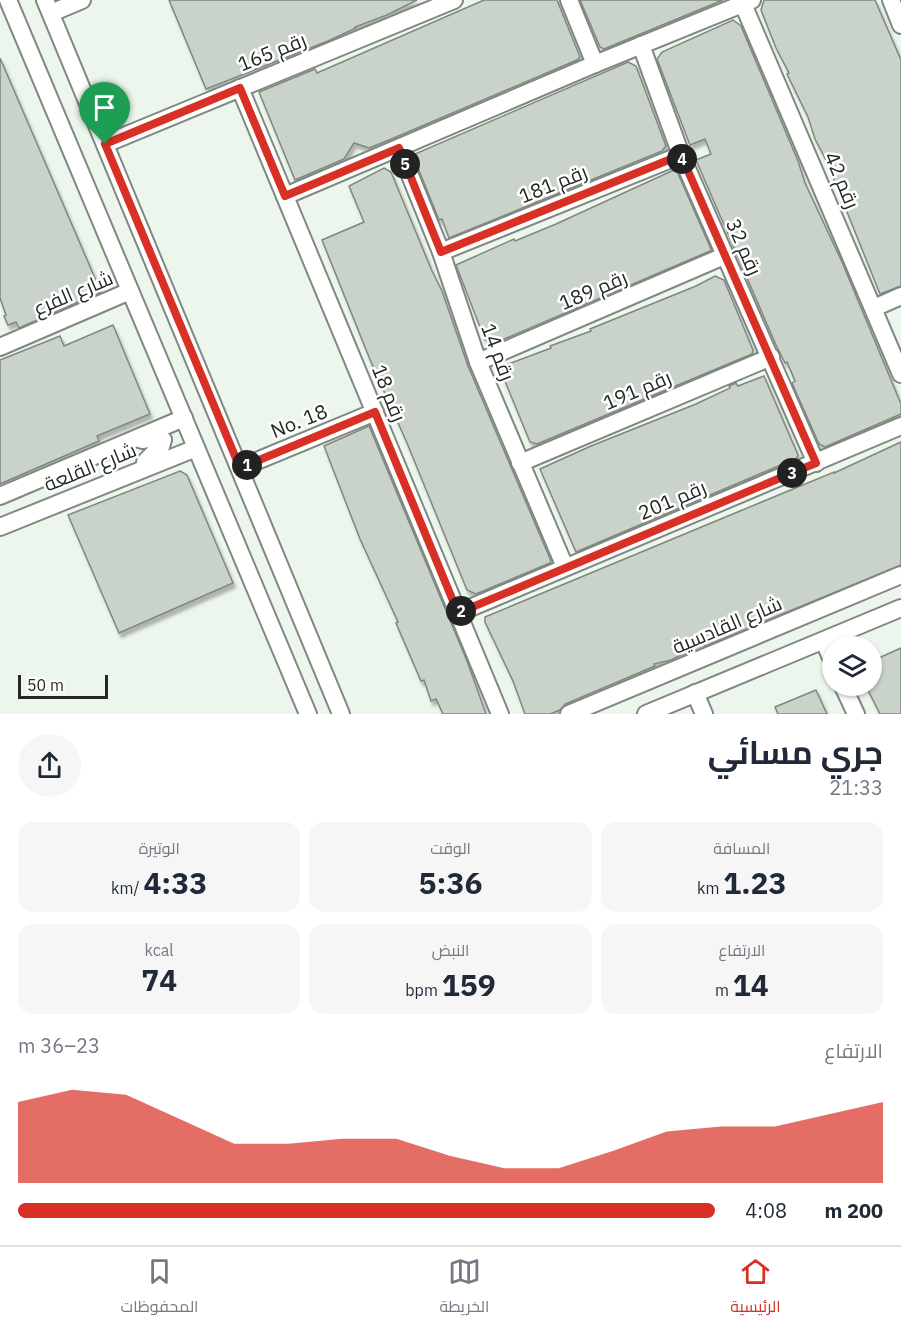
<!DOCTYPE html>
<html lang="ar">
<meta charset="utf-8">
<style>
:root{--surface:#fff;--page:#f6f6f7;--text:#1f2937;--muted:#747a83;--line:#e0e1e3;--accent:#d93025}
body{margin:0;font-family:"IBM Plex Sans",Cairo,sans-serif;background:var(--page);color:var(--text);direction:rtl;height:100vh;display:flex;flex-direction:column;font-size:22px;white-space:nowrap}
*{box-sizing:border-box;margin:0}
p{font-size:20px;color:var(--muted)}
.icon{flex:none;width:33px;height:33px;fill:none;stroke:currentColor;stroke-width:2;stroke-linecap:round;stroke-linejoin:round}
.map{position:relative;height:714px;overflow:hidden;direction:ltr}
.side{display:flex;flex-direction:column;background:var(--surface);flex:1}
.side>*{flex:none}
.fabs{position:absolute;left:822px;top:636px;display:grid;gap:12px}
.fabs a{display:grid;place-items:center;width:60px;height:60px;border-radius:50%;background:var(--surface);box-shadow:0 2px 4px #0004;font-size:30px}
.scale{position:absolute;left:18px;bottom:15px;width:90px;box-sizing:border-box;padding-left:6px;border:3px solid #252925;border-top:0;font-size:16px;line-height:21px;white-space:nowrap;color:#252925;-webkit-text-stroke:4px #fff;paint-order:stroke}
.pin{position:absolute;display:grid;place-items:center;width:51px;height:51px;color:#fff;margin:-62px -26px;border-radius:50% 50% 50% 0;rotate:-45deg;box-shadow:0 0 6px #0007}
.pin .icon{rotate:45deg}
.km{position:absolute;width:30px;height:30px;margin:-15px;border-radius:50%;background:#222;color:#fff;font-size:16px;line-height:30px;text-align:center}
.round{display:grid;place-items:center;flex:none;width:63px;height:63px;border-radius:32px;background:var(--page)}
.overview{display:flex;align-items:center;justify-content:space-between;height:102px;padding:0 18px}
h1{font-size:33px;font-weight:700;line-height:45px}
.metrics{display:grid;grid-template-columns:repeat(3,1fr);gap:9px;height:102px;padding:6px 18px}
.metrics div{display:grid;align-content:center;border-radius:15px;background:var(--page);text-align:center}
.metrics b{font-size:30px;font-weight:700}
.metrics small{font-size:16px;font-weight:400}
.metrics p{font-size:16px}
.chart{height:168px;padding:12px 18px}
.chart p{display:flex;justify-content:space-between}
.chart svg{width:100%;height:108px;margin-top:6px;fill:var(--accent);opacity:.7}
ul{padding:0 18px;list-style:none;font-size:20px}
li{display:grid;grid-template-columns:96px 72px 1fr;align-items:center;height:45px}
li i{height:15px;border-radius:8px;background:var(--accent)}
.tabs{display:flex;justify-content:space-around;align-items:center;height:84px;border-top:2px solid var(--line);background:var(--surface);font-size:16px;color:var(--muted)}
.tabs a{display:grid;justify-items:center;gap:3px}
.tabs .current{color:var(--accent)}
.map>svg:first-child{display:block}
.building{fill:#cad3ca;stroke:#7f877e;stroke-width:1.5;filter:url(#shadow)}
.lines{fill:none;stroke-linecap:round;stroke-linejoin:round}
.minor-casing{stroke:#808880;stroke-width:20}
.minor{stroke:#fff;stroke-width:16}
.route-casing{stroke:#fff;stroke-width:12}
.route{stroke:#d93025;stroke-width:8}
.labels{text-anchor:middle;stroke-width:5;stroke-linejoin:round;paint-order:stroke}
.street-label{font-size:20px;fill:#252925;stroke:#fff}
</style>
<div class="map">
<svg width="901" height="714" viewBox="0 0 901 714">
<defs>
<filter id="shadow"><feDropShadow dx="2.5" dy="4.5" stdDeviation="1.5" flood-color="#0004"/></filter>
</defs>
<rect width="100%" height="100%" fill="#edf6ec"/>
<!-- building -->
<g class="building">
<path d="M169 0H417L387 15 355 27 356 28 328 41 206 89Z"/>
<path d="M484 0H557L580 57 577 60 389 140 369 148 354 143 344 159 295 180 259 92 315 69 317 73Z"/>
<path d="M580 0H723L604 49 600 47Z"/>
<path d="M764 0H875L901 60V286L880 294 827 162 815 139 808 117 787 74 789 73 776 48 761 10Z"/>
<path d="M733 20 741 26 798 161 805 183 842 262 901 404V414L825 447 819 444 792 383 795 381 787 362 785 363 776 345 696 160 711 154 705 139 690 145 657 59 662 52Z"/>
<path d="M0 58 101 292 19 328 16 322 8 325 4 316 6 315 0 298Z"/>
<path d="M628 62 636 66 666 146 662 151 449 238 442 219 439 220 414 158 415 154Z"/>
<path d="M384 168 391 172 432 271 442 291 468 366 551 561 550 563 476 594 467 590 407 443 371 362 322 240 364 222 349 186Z"/>
<path d="M676 169 711 249 710 251 495 343 485 340 456 265 514 239 515 241 556 224Z"/>
<path d="M715 276 724 280 753 350 752 354 537 444 530 442 502 374 503 366 551 348 550 346 591 331 590 329 696 286Z"/>
<path d="M113 325 150 414 97 436 99 441 0 484V360L60 336 64 346Z"/>
<path d="M764 376 798 455 797 458 576 552 540 469 591 446 696 404 730 388 729 386 736 383 738 386Z"/>
<path d="M369 426 467 661 486 714H443L436 699 431 701 424 680 421 681 396 623 398 622 360 539 324 446Z"/>
<path d="M901 442V565L705 646 704 643 671 660 654 664 655 666 565 704 560 710 550 714H525L513 681 485 622V617L793 489 834 472V473Z"/>
<path d="M180 471 187 475 233 583 119 633 68 515Z"/>
<path d="M901 648V714H880L866 686H872V661Z"/>
<path d="M816 690 827 714H778L775 707Z"/>
</g>
<g class="lines">
<defs>
<g id="minor">
<path d="M8 0 308 714"/>
<path d="M45 0 341 714"/>
<path d="M569 0 595 64"/>
<path d="M891 0 901 25"/>
<path d="M743 4 901 374"/>
<path d="M51 13 82 0"/>
<path d="M641 45 681 155 816 463"/>
<path d="M240 88 500 714"/>
<path d="M105 144 454 0"/>
<path d="M399 148 441 252 478 362 565 567"/>
<path d="M285 196 595 64 752 0"/>
<path d="M441 252 681 155"/>
<path d="M874 308 901 296"/>
<path d="M0 347 130 291"/>
<path d="M478 362 724 256"/>
<path d="M142 440 159 437 163 440 160 450 155 452 145 462"/>
<path d="M520 463 771 357"/>
<path d="M240 468 375 412"/>
<path d="M0 496 184 418"/>
<path d="M0 527 196 448"/>
<path d="M458 613 901 426"/>
<path d="M824 641 832 660"/>
<path d="M843 686 856 714"/>
<path d="M695 693 704 714"/>
<path d="M569 714 901 575"/>
<path d="M646 714 901 608"/>
</g>
</defs>
<!-- minor casing -->
<use href="#minor" class="minor-casing"/>
<!-- minor -->
<use href="#minor" class="minor"/>
</g>
<g class="lines">
<defs>
<path id="route" d="M240 88 285 196 399 148 441 252 681 155 816 463 458 613 375 412 240 468 105 144Z"/>
</defs>
<!-- route casing -->
<use href="#route" class="route-casing"/>
<!-- route -->
<use href="#route" class="route"/>
</g>
<g class="labels">
<!-- street labels -->
<g class="street-label">
<text transform="translate(272 52) rotate(-22)" y="7">رقم 165</text>
<text transform="translate(842 180) rotate(67)" y="7">رقم 42</text>
<text transform="translate(553 184) rotate(-22)" y="7">رقم 181</text>
<text transform="translate(744 247) rotate(66)" y="7">رقم 32</text>
<text transform="translate(593 290) rotate(-23)" y="7">رقم 189</text>
<text transform="translate(73 293) rotate(-23)" y="7">شارع الفرع</text>
<text transform="translate(498 352) rotate(69)" y="7">رقم 14</text>
<text transform="translate(637 390) rotate(-23)" y="7">رقم 191</text>
<text transform="translate(389 393) rotate(68)" y="7">رقم 18</text>
<text transform="translate(299 421) rotate(-22)" y="7">No. 18</text>
<text transform="translate(90 467) rotate(-22)" y="7">شارع القلعة</text>
<text transform="translate(672 500) rotate(-23)" y="7">رقم 201</text>
<text transform="translate(727 625) rotate(-23)" y="7">شارع القادسية</text>
</g>
</g>
</svg>
<div class="fabs">
<a><svg class="icon" aria-label="layers" viewBox="0 0 24 24"><path d="M12 4l9 5-9 5-9-5zM3 14l9 5 9-5"/></svg></a>
</div>
<div class="scale">50 m</div>
<div class="pin" style="left:105px;top:144px;background:#1e9e55"><svg class="icon" aria-label="arrive" viewBox="0 0 24 24"><path d="M6 21V4h12l-3 4 3 4H6"/></svg></div>
<b class="km" style="left:247px;top:465px">1</b>
<b class="km" style="left:461px;top:611px">2</b>
<b class="km" style="left:792px;top:473px">3</b>
<b class="km" style="left:682px;top:159px">4</b>
<b class="km" style="left:405px;top:164px">5</b>
</div>
<section class="side">
<div class="overview"><div><h1>جري مسائي</h1><p>21:33</p></div><a class="round"><svg class="icon" aria-label="share" viewBox="0 0 24 24"><path d="M12 15V3M7 8l5-5 5 5M5 13v7h14v-7"/></svg></a></div>
<div class="metrics">
<div><p>المسافة</p><b>1.23<small> km</small></b></div>
<div><p>الوقت</p><b>5:36</b></div>
<div><p>الوتيرة</p><b>4:33<small> /km</small></b></div>
</div>
<div class="metrics">
<div><p>الارتفاع</p><b>14<small> m</small></b></div>
<div><p>النبض</p><b>159<small> bpm</small></b></div>
<div><p>kcal</p><b>74</b></div>
</div>
<div class="chart"><p><span>الارتفاع</span>23–36 m</p>
<svg viewBox="0 0 160 44" preserveAspectRatio="none"><path d="M0 44V11L10 6L20 8L30 18L40 28L50 28L60 26L70 26L80 33L90 38L100 38L110 31L120 23L130 21L140 21L150 16L160 11V44z"/></svg>
</div>
<ul>
<li><b>200 m</b>4:08<i style="width:100%"></i></li>
</ul>
</section>
<nav class="tabs">
<a class="current"><svg class="icon" aria-label="home" viewBox="0 0 24 24"><path d="M3 11l9-7 9 7M6 9v11h12V9"/></svg>الرئيسية</a>
<a><svg class="icon" aria-label="map" viewBox="0 0 24 24"><path d="M3 6l6-2 6 2 6-2v14l-6 2-6-2-6 2zM9 4v14M15 6v14"/></svg>الخريطة</a>
<a><svg class="icon" aria-label="saved" viewBox="0 0 24 24"><path d="M7 4h10v16l-5-4-5 4z"/></svg>المحفوظات</a>
</nav>
